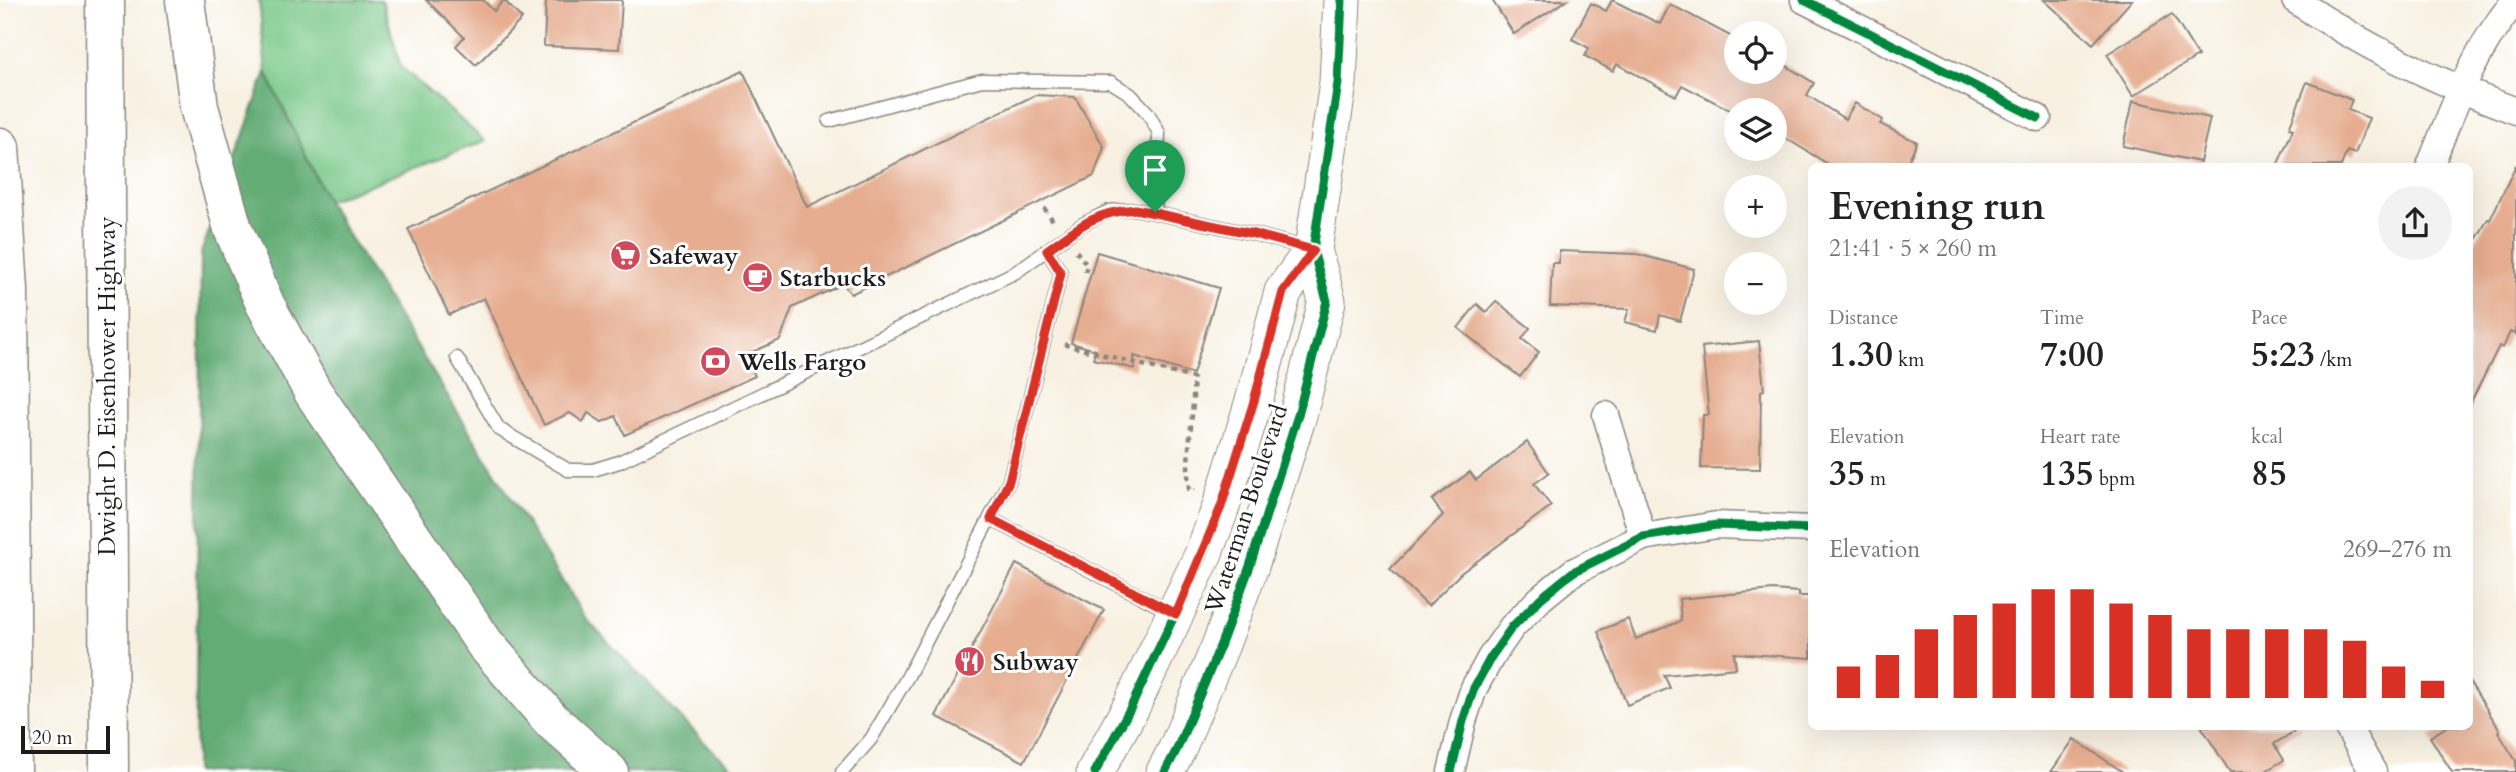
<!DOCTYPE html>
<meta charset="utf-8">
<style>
:root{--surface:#fff;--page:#f2f2f2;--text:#222;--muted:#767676;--accent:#d93025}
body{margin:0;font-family:Cardo,serif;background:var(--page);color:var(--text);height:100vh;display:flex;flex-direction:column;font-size:26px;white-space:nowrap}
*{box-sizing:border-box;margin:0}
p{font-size:23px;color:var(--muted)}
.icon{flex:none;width:38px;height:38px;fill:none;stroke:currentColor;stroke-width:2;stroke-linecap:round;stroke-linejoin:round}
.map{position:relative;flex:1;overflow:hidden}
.drawer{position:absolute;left:1808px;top:163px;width:665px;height:567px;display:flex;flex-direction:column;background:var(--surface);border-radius:10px;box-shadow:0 7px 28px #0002}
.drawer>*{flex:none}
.buttons{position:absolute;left:1724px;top:21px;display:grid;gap:14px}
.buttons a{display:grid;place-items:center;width:63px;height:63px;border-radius:50%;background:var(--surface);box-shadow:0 7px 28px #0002;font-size:35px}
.scale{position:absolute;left:21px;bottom:18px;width:89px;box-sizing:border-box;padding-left:7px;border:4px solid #1c1c1c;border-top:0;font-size:19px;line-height:24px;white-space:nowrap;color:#1c1c1c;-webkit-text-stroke:5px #fff;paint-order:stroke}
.pin{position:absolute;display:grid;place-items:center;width:60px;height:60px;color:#fff;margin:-72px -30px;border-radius:50% 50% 50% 0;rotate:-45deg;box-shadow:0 0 7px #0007}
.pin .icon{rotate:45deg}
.round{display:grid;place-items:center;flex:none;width:74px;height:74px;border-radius:37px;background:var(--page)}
.summary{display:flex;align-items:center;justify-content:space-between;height:119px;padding:0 21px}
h1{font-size:38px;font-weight:700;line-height:52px}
.stats{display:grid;grid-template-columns:repeat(3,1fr);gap:10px;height:119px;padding:7px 21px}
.stats div{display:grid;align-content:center}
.stats b{font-size:35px;font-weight:700}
.stats small{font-size:19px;font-weight:400}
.stats p{font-size:19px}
.chart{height:196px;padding:14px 21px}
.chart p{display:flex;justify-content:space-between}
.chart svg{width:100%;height:126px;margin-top:7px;stroke:var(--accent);stroke-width:6}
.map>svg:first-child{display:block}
.green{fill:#79c888;stroke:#4a7252;stroke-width:2}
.forest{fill:#62ac74;stroke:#3f6448;stroke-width:2}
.building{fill:#e6ad90}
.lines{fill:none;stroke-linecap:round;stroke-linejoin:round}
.service-casing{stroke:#8a867f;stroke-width:15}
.minor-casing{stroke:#8a867f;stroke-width:29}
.secondary-casing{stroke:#8a867f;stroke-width:39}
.motorway-casing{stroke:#8a867f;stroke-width:41}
.path{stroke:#8a867f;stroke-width:4.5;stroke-dasharray:5 5;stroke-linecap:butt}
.service{stroke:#fff;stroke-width:12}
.minor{stroke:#fff;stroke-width:26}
.secondary{stroke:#fff;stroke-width:37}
.motorway{stroke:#fff;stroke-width:38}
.cycleway-casing{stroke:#fff;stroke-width:13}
.cycleway{stroke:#00873e;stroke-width:9}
.route-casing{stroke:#fff;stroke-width:14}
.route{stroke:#d93025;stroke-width:9}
.labels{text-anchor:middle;stroke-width:6;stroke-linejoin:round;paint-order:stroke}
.poi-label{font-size:24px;font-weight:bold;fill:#1c1c1c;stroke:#fff;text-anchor:start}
.street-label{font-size:24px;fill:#1c1c1c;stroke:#fff}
</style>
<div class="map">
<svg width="2516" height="772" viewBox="0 0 2516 772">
<rect width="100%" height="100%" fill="#fff"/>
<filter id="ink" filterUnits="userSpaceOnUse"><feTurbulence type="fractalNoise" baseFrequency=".0143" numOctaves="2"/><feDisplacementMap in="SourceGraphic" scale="14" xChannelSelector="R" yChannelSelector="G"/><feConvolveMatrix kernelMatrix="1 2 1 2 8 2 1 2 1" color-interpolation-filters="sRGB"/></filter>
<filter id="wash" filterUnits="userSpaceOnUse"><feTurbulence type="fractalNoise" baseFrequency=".00686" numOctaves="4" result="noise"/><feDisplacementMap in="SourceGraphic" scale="28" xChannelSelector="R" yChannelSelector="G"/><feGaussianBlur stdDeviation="1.57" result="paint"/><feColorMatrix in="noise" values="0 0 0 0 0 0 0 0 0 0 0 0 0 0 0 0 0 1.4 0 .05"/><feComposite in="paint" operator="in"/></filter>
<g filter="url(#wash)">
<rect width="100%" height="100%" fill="#f8f1e2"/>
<!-- green -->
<path class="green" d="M259 0H382L401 67 485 141 327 201 266 72Z"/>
<!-- forest -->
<path class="forest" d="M266 72 327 201 585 618 708 746 738 772H195L201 253Z"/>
<g id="blocks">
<!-- building -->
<g class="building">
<path d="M426 0H483L494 11 504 0 522 19 476 65 456 46 464 37Z"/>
<path d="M546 0H622L619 49 544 46Z"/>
<path d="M1492 0H1567L1514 34Z"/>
<path d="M1612 0 1660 24 1670 4 1736 39V72H1774L1780 62 1814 83 1807 95 1845 119 1855 103 1883 120 1880 124 1917 142 1906 166H1831L1774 131V110H1730L1682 85 1676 96 1617 64 1613 71 1585 56 1589 48 1572 39 1591 3 1606 11Z"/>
<path d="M2044 0H2132L2093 44Z"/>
<path d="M2172 14 2198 56 2133 96 2107 54Z"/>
<path d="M743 71 807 207 1035 95 1075 97 1104 147 1094 176 851 294 843 284 792 308 780 340 745 355 755 376 625 435 616 416 602 422 588 413 583 422 570 413 544 425 484 298 449 315 408 229Z"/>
<path d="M2307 82 2352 100 2348 110 2369 118 2355 154 2347 151 2341 166H2277L2293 129 2289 128Z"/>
<path d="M2133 101 2210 118 2200 162 2123 146Z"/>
<path d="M2516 165V334L2510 332 2503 348 2499 346 2469 406V252L2488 219 2490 220Z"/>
<path d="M1559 251 1637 254 1694 269 1680 321 1660 315 1657 330 1625 322 1629 309 1550 306 1552 263H1559Z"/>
<path d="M1097 252 1219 288 1193 374 1134 356 1135 369 1093 359 1096 350 1071 343Z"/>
<path d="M1496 301 1530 328 1522 339 1539 352 1520 377 1458 328 1477 304 1486 312Z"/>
<path d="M1759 341 1764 390 1761 391 1760 469 1701 468 1703 415H1709L1702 347Z"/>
<path d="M1527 442 1549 473 1534 484 1551 506 1461 573 1428 606 1390 569 1443 515 1432 500 1470 472 1476 480Z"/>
<path d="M1016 564 1104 610 1024 762 936 716Z"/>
<path d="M1773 590 1799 592V596H1811V658L1734 653 1736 668 1664 675 1670 688 1627 705 1598 631 1628 619 1636 639 1681 621 1679 599Z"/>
<path d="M2469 681 2500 730 2498 732 2516 761V772H2452L2430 737 2448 726H2469Z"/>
<path d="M2201 726H2303L2274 744 2284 760 2264 772H2230Z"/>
<path d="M2074 739 2123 772H2051Z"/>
</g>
</g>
</g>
<g filter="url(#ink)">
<use href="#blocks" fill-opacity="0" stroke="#8a867f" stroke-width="2"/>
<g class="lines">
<defs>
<g id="service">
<path d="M829 121 982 80 1111 82 1130 94 1148 113 1159 133 1155 212"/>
<path d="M457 358 499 429 568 470H593L619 462 1016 272 1083 224 1109 211 1135 209 1254 234 1310 249"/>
<path d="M991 519 1173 613"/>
<path d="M842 772 871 739 908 676 1009 481 1061 273 1047 250"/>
</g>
<g id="minor">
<path d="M1804 0 2038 118"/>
<path d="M2295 0C2364 47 2437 82 2516 111"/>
<path d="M2430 166C2453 109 2475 47 2516 0"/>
<path d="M1606 415 1643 537"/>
<path d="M2347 726 2373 772"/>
<path d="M1451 772 1463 721 1474 688 1491 657 1512 627 1541 598 1573 572 1643 537 1717 525 1811 529"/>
</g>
<g id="secondary">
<path d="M1095 772 1131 707 1203 555 1221 507 1254 401 1283 292 1313 250"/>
<path d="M1165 772 1177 749 1221 644 1250 566 1298 415 1327 301 1313 250 1338 83 1342 0"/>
</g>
<g id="motorway">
<path d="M105 0 109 772"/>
<path d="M185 0 199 107 233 229 265 304 313 392 485 644 552 721 609 772"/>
<path d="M0 147 9 290 12 772"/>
</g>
</defs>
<!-- service casing -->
<use href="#service" class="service-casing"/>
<!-- minor casing -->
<use href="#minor" class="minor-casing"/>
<!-- secondary casing -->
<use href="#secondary" class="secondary-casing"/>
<!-- motorway casing -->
<use href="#motorway" class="motorway-casing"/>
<!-- path -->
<g class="path">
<path d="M1044 208 1054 222"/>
<path d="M1076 251 1087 265 1084 277"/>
<path d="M1067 343 1066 345 1193 378C1195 416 1185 452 1189 489L1195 490"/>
</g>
<!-- service -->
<use href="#service" class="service"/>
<!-- minor -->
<use href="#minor" class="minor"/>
<!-- secondary -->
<use href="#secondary" class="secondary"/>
<!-- motorway -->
<use href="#motorway" class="motorway"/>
<defs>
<g id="cycleway">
<path d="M1804 0 2038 118"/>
<path d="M1095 772 1131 707 1203 555 1221 507 1254 401 1283 292 1313 250"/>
<path d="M1165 772 1177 749 1221 644 1250 566 1298 415 1327 301 1313 250 1338 83 1342 0"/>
<path d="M1451 772 1463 721 1474 688 1491 657 1512 627 1541 598 1573 572 1643 537 1717 525 1811 529"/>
</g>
</defs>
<!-- cycleway casing -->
<use href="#cycleway" class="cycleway-casing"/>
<!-- cycleway -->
<use href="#cycleway" class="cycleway"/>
</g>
</g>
<g class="lines" filter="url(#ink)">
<defs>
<path id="route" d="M1135 209 1254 234 1313 250 1283 292 1254 401 1221 507 1176 614 991 519 1009 481 1061 273 1047 250C1080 226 1093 213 1135 209Z"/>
</defs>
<!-- route casing -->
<use href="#route" class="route-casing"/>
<!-- route -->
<use href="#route" class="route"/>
</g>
<!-- icons -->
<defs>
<symbol id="supermarket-disc" viewBox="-11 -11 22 22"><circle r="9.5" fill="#d1495b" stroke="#fff"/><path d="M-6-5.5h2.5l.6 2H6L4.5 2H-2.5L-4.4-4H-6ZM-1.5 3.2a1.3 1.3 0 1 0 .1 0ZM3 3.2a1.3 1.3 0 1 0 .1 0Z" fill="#fff"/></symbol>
<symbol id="cafe-disc" viewBox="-11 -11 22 22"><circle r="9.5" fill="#d1495b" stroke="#fff"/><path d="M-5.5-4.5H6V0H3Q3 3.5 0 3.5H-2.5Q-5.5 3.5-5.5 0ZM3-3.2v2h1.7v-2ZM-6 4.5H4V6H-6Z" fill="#fff"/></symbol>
<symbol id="bank-disc" viewBox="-11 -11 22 22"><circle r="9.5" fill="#d1495b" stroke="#fff"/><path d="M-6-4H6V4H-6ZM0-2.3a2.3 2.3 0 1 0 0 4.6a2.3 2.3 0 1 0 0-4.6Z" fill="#fff"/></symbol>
<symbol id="restaurant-disc" viewBox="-11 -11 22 22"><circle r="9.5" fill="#d1495b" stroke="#fff"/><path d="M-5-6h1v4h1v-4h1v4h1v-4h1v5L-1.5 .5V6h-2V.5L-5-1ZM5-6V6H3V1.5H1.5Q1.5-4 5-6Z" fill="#fff"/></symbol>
</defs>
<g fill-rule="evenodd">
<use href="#supermarket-disc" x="608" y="238" width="35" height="35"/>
<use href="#cafe-disc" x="740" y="260" width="35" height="35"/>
<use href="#bank-disc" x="698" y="344" width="35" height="35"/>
<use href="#restaurant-disc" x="952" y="644" width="35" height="35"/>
</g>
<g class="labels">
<!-- poi labels -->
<g class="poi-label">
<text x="649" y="264">Safeway</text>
<text x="780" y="286">Starbucks</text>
<text x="738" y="370">Wells Fargo</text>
<text x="993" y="670">Subway</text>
</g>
<!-- street labels -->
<g class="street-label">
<text transform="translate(107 386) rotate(-90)" y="8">Dwight D. Eisenhower Highway</text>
<text transform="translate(1246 509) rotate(-72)" y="8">Waterman Boulevard</text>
</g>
</g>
</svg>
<div class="buttons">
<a><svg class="icon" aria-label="locate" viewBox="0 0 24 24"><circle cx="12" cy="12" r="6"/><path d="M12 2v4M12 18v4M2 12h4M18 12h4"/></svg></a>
<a><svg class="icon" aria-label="layers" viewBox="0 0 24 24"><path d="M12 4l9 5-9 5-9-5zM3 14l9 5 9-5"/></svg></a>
<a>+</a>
<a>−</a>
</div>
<div class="scale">20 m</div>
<div class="pin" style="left:1155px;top:212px;background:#1e9e55"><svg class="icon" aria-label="arrive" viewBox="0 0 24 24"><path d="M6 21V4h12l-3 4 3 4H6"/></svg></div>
<section class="drawer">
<div class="summary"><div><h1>Evening run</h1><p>21:41 · 5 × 260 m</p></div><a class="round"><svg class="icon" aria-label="share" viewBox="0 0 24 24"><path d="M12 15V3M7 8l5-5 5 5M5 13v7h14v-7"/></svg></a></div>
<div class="stats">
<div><p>Distance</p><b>1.30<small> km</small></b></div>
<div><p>Time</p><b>7:00</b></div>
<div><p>Pace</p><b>5:23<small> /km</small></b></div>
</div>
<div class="stats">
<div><p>Elevation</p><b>35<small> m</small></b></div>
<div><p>Heart rate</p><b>135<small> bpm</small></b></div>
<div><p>kcal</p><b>85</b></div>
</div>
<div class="chart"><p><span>Elevation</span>269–276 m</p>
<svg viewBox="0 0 160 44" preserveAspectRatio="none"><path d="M5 44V33M15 44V29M25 44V20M35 44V15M45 44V11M55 44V6M65 44V6M75 44V11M85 44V15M95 44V20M105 44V20M115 44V20M125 44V20M135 44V24M145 44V33M155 44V38"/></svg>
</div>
</section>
</div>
